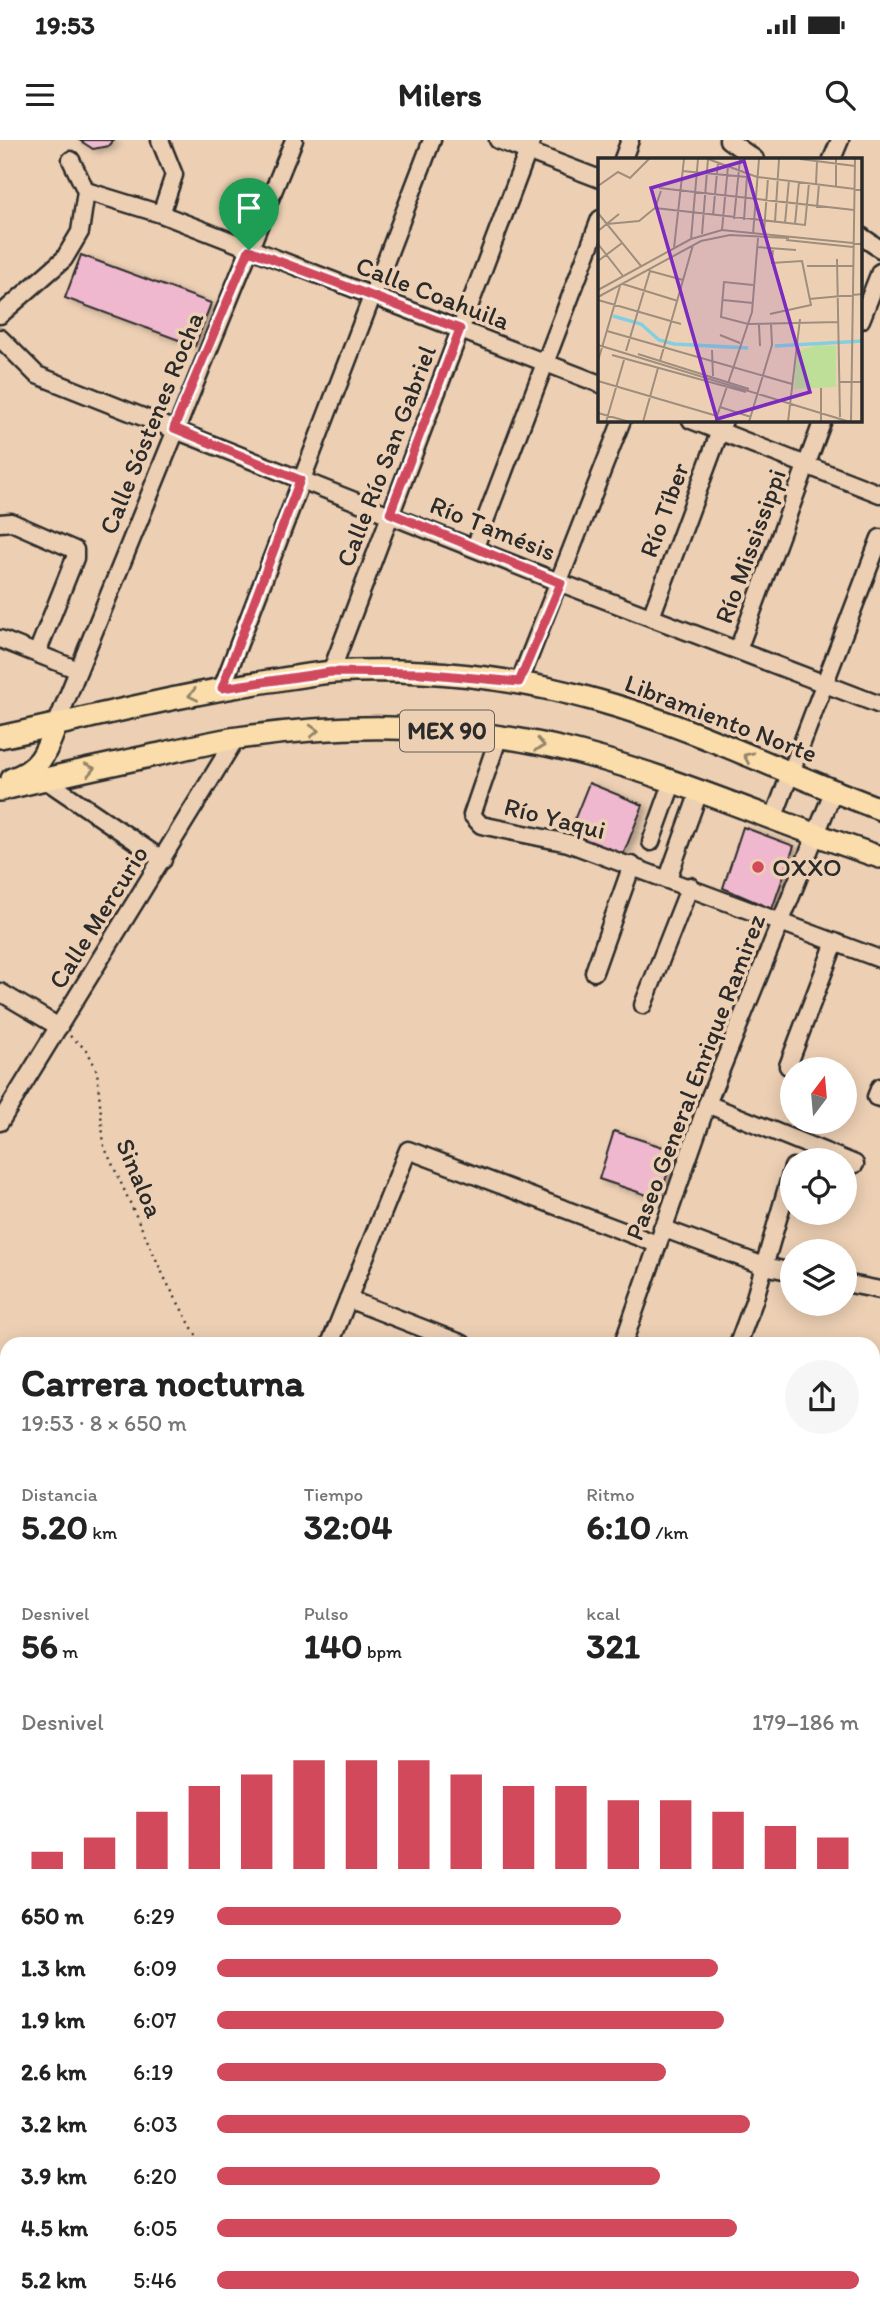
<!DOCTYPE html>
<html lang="es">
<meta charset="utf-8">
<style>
:root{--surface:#fff;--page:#f6f6f6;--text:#222;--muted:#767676;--accent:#d1495b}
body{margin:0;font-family:Itim,sans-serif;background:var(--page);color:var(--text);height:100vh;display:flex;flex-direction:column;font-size:26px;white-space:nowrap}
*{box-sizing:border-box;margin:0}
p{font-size:23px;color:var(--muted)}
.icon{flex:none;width:38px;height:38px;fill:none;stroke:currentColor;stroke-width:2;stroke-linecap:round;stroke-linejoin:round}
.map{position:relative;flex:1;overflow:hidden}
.side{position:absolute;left:0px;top:1197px;width:880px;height:987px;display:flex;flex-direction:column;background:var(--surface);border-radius:21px 21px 0 0;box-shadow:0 4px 18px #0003}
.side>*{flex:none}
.needle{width:46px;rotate:16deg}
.fabs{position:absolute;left:780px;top:917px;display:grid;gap:14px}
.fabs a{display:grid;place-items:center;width:77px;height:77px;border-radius:50%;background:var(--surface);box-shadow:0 4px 18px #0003;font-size:35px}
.pin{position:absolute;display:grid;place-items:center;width:60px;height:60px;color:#fff;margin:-72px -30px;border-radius:50% 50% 50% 0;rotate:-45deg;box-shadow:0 0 7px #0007}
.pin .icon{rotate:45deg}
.round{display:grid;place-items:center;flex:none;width:74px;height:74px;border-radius:37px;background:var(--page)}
.headline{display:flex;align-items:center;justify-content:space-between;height:119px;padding:0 21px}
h1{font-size:38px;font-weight:700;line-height:52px}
.stats{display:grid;grid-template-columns:repeat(3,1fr);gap:10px;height:119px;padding:7px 21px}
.stats div{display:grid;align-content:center}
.stats b{font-size:35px;font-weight:700}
.stats small{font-size:19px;font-weight:400}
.stats p{font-size:19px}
.chart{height:196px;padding:14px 21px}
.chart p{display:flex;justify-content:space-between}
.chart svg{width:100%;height:126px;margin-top:7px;stroke:var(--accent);stroke-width:6}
ul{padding:0 21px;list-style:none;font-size:23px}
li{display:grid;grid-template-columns:112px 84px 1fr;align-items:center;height:52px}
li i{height:18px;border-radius:9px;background:var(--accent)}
.status{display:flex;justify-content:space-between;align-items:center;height:49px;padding:0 35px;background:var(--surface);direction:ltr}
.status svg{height:19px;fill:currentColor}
header{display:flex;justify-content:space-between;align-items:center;height:91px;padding:0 21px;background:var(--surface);font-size:32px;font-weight:700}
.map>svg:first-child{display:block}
.built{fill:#eec9bc}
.green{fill:#bedf98;stroke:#748562;stroke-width:2}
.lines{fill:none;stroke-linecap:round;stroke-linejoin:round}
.stream{stroke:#5f8d98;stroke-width:4.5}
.building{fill:#efb8ce;stroke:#2b2b2b;stroke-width:2;filter:url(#shadow)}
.minor-casing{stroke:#2b2b2b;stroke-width:21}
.major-casing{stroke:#2b2b2b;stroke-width:26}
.path{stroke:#2b2b2b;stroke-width:2.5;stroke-dasharray:2 5;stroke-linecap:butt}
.minor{stroke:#edd0b4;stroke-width:16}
.major{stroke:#fbddab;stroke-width:21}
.oneway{stroke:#93846b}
.route-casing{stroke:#fff;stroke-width:14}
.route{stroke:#d1495b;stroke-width:9}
.poi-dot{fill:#d1495b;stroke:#edd0b4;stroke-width:2.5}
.labels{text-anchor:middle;stroke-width:7;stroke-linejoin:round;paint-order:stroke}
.shield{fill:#edd0b4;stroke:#655c54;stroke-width:2}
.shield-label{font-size:24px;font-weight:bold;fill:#2b2b2b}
.street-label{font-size:26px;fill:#2b2b2b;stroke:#edd0b4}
.poi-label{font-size:26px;fill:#2b2b2b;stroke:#edd0b4;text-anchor:start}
.inset-river{fill:none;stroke:#82cfe1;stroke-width:3.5}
.inset-road{fill:none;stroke:#9f8e7d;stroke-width:2}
.view{fill:#7b2cbf;fill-opacity:0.15;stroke:#7b2cbf;stroke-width:3.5}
.inset-edge{fill:none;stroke:#2b2b2b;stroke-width:3.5}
</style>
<div class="status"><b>19:53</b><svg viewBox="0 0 49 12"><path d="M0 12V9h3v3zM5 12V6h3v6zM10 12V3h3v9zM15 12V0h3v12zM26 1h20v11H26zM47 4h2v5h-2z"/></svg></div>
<header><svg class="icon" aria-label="menu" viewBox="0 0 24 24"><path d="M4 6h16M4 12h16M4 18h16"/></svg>Milers<svg class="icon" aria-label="search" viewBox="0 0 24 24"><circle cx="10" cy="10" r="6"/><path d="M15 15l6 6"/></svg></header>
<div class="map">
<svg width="880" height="2184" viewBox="0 0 880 2184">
<defs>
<filter id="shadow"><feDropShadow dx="5" dy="3" stdDeviation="3.5" flood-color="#0004"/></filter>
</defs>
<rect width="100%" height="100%" fill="#edd0b4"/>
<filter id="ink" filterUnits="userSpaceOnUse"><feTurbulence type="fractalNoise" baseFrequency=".0143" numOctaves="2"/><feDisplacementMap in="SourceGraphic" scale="14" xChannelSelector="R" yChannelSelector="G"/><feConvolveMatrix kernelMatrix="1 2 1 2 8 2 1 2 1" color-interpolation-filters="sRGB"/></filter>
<g filter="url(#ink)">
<!-- built -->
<g class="built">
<path d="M873 1209 880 1210V1277L873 1276Z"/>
<path d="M715 2177H807L813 2181 811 2184H710Z"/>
</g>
<!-- green -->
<path class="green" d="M873 1793 880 1795V2143L873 2142Z"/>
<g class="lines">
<!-- stream -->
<g class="stream">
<path d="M0 1489 7 1491"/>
<path d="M873 1733 880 1735"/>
</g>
</g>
<!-- building -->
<g class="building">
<path d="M79 0H114L109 6 93 9Z"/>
<path d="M81 115 211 163 195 206 65 158Z"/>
<path d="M589 643 643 665 623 715 569 693Z"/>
<path d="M743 687 794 706 772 769 723 748Z"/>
<path d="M614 991 675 1011 659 1059 599 1039Z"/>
<path d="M536 2177H547L559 2184H532Z"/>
</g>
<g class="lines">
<defs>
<g id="minor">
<path d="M160 0 174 35 161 74"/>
<path d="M498 0 600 39"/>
<path d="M728 0 755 19"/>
<path d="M623 19 630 0"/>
<path d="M832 19 840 0"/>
<path d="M71 20 86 51 161 74 600 244"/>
<path d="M861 96 880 109"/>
<path d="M0 175 64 119 80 92 86 51"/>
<path d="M861 180 880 132"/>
<path d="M0 198 37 235 561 443 880 565"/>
<path d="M691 280 880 354"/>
<path d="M0 383 11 382 75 410V418L37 513"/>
<path d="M475 407 600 79"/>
<path d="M651 477 724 280"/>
<path d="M0 499 78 530"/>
<path d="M738 510 823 280"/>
<path d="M331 532 532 0"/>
<path d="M519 543 622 280"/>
<path d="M222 548 432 0"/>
<path d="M56 585 294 0"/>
<path d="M499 596 472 675 481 685 568 703 880 819"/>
<path d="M44 639 163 720"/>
<path d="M773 679 880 398"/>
<path d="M651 702 673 641"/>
<path d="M668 738 699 652"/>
<path d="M594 832 632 725"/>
<path d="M0 852 59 887"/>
<path d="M643 865 690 746"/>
<path d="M788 926 835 802"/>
<path d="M880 947 876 957 880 958"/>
<path d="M707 964 855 1024"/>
<path d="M0 982 236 598"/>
<path d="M662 1088 764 1126 793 1132"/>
<path d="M845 1143 880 1150"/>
<path d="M348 1159 463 1204"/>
<path d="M330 1204 408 1010 657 1104"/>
<path d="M623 1204 707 964 833 652"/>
<path d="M738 1204 754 1161 793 1027"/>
<path d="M873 1415H880"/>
<path d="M873 1533 880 1534"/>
<path d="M0 1609 7 1613"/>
<path d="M0 1755 7 1760"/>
<path d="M873 1765 880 1748"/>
<path d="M0 1839 7 1843"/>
<path d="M0 1858 7 1862"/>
<path d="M0 1887 7 1879"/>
<path d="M0 1942 7 1932"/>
<path d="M0 2169 7 2160"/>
<path d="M199 2177 209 2184"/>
<path d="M355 2184 360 2177"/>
<path d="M699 2184 702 2177"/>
</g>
<g id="major">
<path d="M0 597C89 578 179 555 269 541 290 538 311 534 332 532 420 527 515 537 599 561 696 588 786 634 880 669"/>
<path d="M12 639C41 629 46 612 56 585"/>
<path d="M0 650C51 637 103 626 155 615 183 609 210 602 238 598 351 582 469 584 580 613 683 640 779 684 880 717"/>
<path d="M0 1786 7 1790"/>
<path d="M0 1813 7 1817"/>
<path d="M575 2177 587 2184"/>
<path d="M621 2177 631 2184"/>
</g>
</defs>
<!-- minor casing -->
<use href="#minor" class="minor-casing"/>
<!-- major casing -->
<use href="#major" class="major-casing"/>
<!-- path -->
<g class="path">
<path d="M70 896 87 910 97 931 104 1006 166 1141 201 1204"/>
<path d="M0 1260H7"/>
</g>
<!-- minor -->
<use href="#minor" class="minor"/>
<!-- major -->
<use href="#major" class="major"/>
</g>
<!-- one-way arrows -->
<defs><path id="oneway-chevron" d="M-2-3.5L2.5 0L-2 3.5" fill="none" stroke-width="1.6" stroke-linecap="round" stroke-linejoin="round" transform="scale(1.75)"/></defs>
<g class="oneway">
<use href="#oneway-chevron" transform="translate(193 555) rotate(168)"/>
<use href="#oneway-chevron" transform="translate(314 591) rotate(-3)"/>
<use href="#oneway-chevron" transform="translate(540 605) rotate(12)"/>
<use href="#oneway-chevron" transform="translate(748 617) rotate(-156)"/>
<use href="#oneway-chevron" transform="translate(90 629) rotate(-12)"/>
</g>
</g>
<g class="lines" filter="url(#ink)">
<defs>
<path id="route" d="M249 110 460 189 390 373 561 443 519 542 421 533 331 532 222 548 300 340 174 288Z"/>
</defs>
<!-- route casing -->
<use href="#route" class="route-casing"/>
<!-- route -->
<use href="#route" class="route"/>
</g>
<!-- markers -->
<circle class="poi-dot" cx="758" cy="727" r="7"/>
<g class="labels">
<!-- shield labels -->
<rect class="shield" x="400" y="570.5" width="94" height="41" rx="5"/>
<g class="shield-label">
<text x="447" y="599">MEX 90</text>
</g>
<!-- street labels -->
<g class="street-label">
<text transform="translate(433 153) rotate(21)" y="9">Calle Coahuila</text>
<text transform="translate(151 283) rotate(-68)" y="9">Calle Sóstenes Rocha</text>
<text transform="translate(386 316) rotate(-69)" y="9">Calle Río San Gabriel</text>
<text transform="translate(664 370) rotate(-70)" y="9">Río Tíber</text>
<text transform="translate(493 388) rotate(22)" y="9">Río Tamésis</text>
<text transform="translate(750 406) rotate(-70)" y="9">Río Mississippi</text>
<text transform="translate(721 578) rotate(21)" y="9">Libramiento Norte</text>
<text transform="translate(555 678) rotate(14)" y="9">Río Yaqui</text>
<text transform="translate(98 777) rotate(-58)" y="9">Calle Mercurio</text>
<text transform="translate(695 937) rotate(-69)" y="9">Paseo General Enrique Ramirez</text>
<text transform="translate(140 1038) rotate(67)" y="9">Sinaloa</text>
</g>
<!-- poi labels -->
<g class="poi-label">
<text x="772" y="736">OXXO</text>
</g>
</g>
<!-- overview -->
<g transform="translate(598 18)">
<rect width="264" height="264" fill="#edd0b4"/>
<path d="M220 187 238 188V229L196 231 199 193Z" fill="#bedf98"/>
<path class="inset-river" d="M15 158 43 166 61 182 76 186 150 190M177 188 265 183"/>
<path class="inset-road" d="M202 1 257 8M238 1V29M84 13 149 19M218 26 219 4M0 28 20 14 32 20 51 1M61 30 256 52M57 50 207 67 211 25M219 50 221 26M0 55 43 108M115 58 120 4M136 61 142 1M146 62 149 18M177 64 181 1M187 65 191 22M9 66 41 63 57 50 63 33M197 66 201 24M124 72 130 8M0 73 21 56M166 74 170 20M104 76 110 1 159 19 265 32M155 76 161 1M93 81 100 1M188 82 255 89M0 86 25 118M159 89 198 92M76 90 86 1M239 101 242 259M0 103 24 85M209 108H255M25 126 80 143M155 127 126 124 123 159 150 166 240 164M0 132 93 81 124 72 265 86M0 139 103 83 132 77 191 80M211 141 265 136M0 142 83 166M125 142 155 145M172 156 213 147 204 103 174 105 175 90M161 167 162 188M9 173 194 226M122 177 142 185M0 187 252 264M114 192 115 218M28 193 52 113 85 122M40 196 151 231M14 197 148 234M0 203 22 128M62 203 95 87M0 223 119 258M241 224H265M122 249 153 259M0 255 32 264M8 264 26 202M45 264 60 210M117 264 154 154 160 80M151 264 174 187 173 166M190 264 202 161M223 264V230M253 264 257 1"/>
<path class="view" d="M146 3 212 234 119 261 53 30Z"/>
<rect width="264" height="264" class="inset-edge"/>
</g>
</svg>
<div class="fabs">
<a><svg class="needle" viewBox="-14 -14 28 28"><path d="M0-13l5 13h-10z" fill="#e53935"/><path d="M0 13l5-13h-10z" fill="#767676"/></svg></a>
<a><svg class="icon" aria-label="locate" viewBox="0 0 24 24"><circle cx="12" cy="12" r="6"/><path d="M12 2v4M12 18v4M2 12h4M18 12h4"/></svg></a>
<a><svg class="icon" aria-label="layers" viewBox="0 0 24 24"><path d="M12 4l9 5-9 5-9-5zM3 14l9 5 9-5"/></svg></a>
</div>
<div class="pin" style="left:249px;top:110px;background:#1e9e55"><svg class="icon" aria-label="arrive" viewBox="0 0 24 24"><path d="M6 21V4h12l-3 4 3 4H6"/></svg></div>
<section class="side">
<div class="headline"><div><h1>Carrera nocturna</h1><p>19:53 · 8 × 650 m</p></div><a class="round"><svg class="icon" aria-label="share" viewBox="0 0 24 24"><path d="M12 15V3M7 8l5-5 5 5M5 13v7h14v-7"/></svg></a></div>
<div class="stats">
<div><p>Distancia</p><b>5.20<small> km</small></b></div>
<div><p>Tiempo</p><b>32:04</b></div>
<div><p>Ritmo</p><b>6:10<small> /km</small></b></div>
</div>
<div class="stats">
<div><p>Desnivel</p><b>56<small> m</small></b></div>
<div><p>Pulso</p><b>140<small> bpm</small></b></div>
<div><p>kcal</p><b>321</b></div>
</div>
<div class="chart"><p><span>Desnivel</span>179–186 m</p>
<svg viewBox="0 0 160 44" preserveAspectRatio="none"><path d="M5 44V38M15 44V33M25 44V24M35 44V15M45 44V11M55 44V6M65 44V6M75 44V6M85 44V11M95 44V15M105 44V15M115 44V20M125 44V20M135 44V24M145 44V29M155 44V33"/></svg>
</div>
<ul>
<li><b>650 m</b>6:29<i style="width:63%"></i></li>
<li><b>1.3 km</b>6:09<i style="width:78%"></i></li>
<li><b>1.9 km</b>6:07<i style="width:79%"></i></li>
<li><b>2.6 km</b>6:19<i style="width:70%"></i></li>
<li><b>3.2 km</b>6:03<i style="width:83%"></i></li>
<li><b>3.9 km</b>6:20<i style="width:69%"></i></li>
<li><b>4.5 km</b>6:05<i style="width:81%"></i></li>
<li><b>5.2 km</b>5:46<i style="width:100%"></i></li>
</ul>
</section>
</div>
